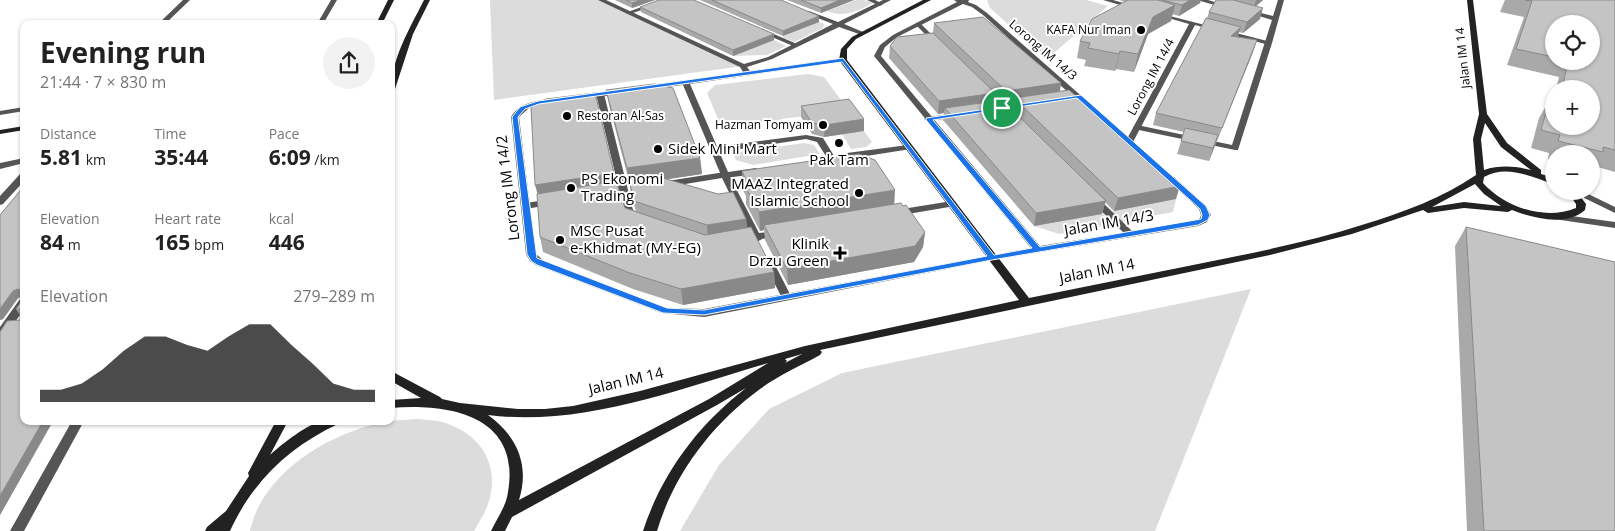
<!DOCTYPE html>
<meta charset="utf-8">
<style>
:root{--surface:#fff;--page:#f2f2f2;--text:#222;--muted:#767676;--accent:#000}
body{margin:0;font-family:"Open Sans",sans-serif;background:var(--page);color:var(--text);height:100vh;display:flex;flex-direction:column;font-size:19px;white-space:nowrap}
*{box-sizing:border-box;margin:0}
p{font-size:16px;color:var(--muted)}
.icon{flex:none;width:28px;height:28px;fill:none;stroke:currentColor;stroke-width:2;stroke-linecap:round;stroke-linejoin:round}
.map{position:relative;flex:1;overflow:hidden}
.panel{position:absolute;left:20px;top:20px;width:375px;height:405px;display:flex;flex-direction:column;background:var(--surface);border-radius:10px;box-shadow:0 1px 4px #0004}
.panel>*{flex:none}
.buttons{position:absolute;left:1545px;top:15px;display:grid;gap:10px}
.buttons a{display:grid;place-items:center;width:55px;height:55px;border-radius:50%;background:var(--surface);box-shadow:0 1px 4px #0004;font-size:25px}
.pin{position:absolute;display:grid;place-items:center;width:42px;height:42px;color:#fff;margin:-21px;border:2px solid #fff;border-radius:50%;box-shadow:0 1px 5px #0007}
.round{display:grid;place-items:center;flex:none;width:52px;height:52px;border-radius:26px;background:var(--page)}
.head{display:flex;align-items:center;justify-content:space-between;height:85px;padding:0 20px}
h1{font-size:28px;font-weight:700;line-height:38px}
.stats{display:grid;grid-template-columns:repeat(3,1fr);gap:8px;height:85px;padding:5px 20px}
.stats div{display:grid;align-content:center}
.stats b{font-size:21px;font-weight:700}
.stats small{font-size:14px;font-weight:400}
.stats p{font-size:14px}
.chart{height:140px;padding:10px 20px}
.chart p{display:flex;justify-content:space-between}
.chart svg{width:100%;height:90px;margin-top:5px;fill:var(--accent);opacity:.7}
.map>svg:first-child{display:block}
.green{fill:#dcdcdc}
.lines{fill:none;stroke-linecap:round;stroke-linejoin:round}
.lane{fill:#555;fill-rule:evenodd}
.street{fill:#555;fill-rule:evenodd}
.secondary{fill:#222;fill-rule:evenodd}
.wall{fill:#a9a9a9;fill-rule:evenodd}
.shaded-wall{fill:#898989}
.building{fill:#c4c4c4;stroke:#898989}
.route{fill:#1a73e8;stroke:#fff;fill-rule:evenodd}
.poi-dot{fill:#000;stroke:#fff;stroke-width:2}
.labels{text-anchor:middle;stroke-width:4;stroke-linejoin:round;paint-order:stroke}
.far-poi-label{font-size:12px;fill:#000;stroke:#fff;text-anchor:end}
.far-street-label{font-size:12px;fill:#000;stroke:#fff}
.poi-label{font-size:15px;fill:#000;stroke:#fff;text-anchor:start}
.street-label{font-size:15px;fill:#000;stroke:#fff}
</style>
<div class="map">
<svg width="1615" height="531" viewBox="0 0 1615 531">
<rect width="100%" height="100%" fill="#fff"/>
<!-- green -->
<g class="green">
<path d="M490 0H601L743 66 494 100Z"/>
<path d="M856 0H864L873 3C858 11 844 18 827 11Z"/>
<path d="M987 0H1086L1108 6 1047 59 990 8Z"/>
<path d="M819 22 824 24 823 28 794 42 782 37Z"/>
<path d="M774 40 786 46 767 55 733 56Z"/>
<path d="M808 74 824 77 849 111 781 119 778 122 771 120 764 123 758 121 750 124 756 127 731 131 722 128 707 93 715 85Z"/>
<path d="M864 131 872 142 866 147 851 149 842 134Z"/>
<path d="M804 143 814 145 820 154 753 165 736 160 733 153Z"/>
<path d="M1176 199 1173 212 1120 222 1110 212Z"/>
<path d="M1103 214 1113 224 1059 234 1034 226Z"/>
<path d="M1251 289 1155 531H680L719 465 769 409 842 373Z"/>
<path d="M418 419C428 420 439 420 448 424 485 437 501 471 487 507 484 515 478 523 474 531H250C262 474 326 435 380 423 392 420 405 420 418 419Z"/>
</g>
<g class="lines">
<!-- lane -->
<g class="lane">
<path d="M661 0H670L630 14 625 13Z"/>
<path d="M867 0H875L883 4 880 6Z"/>
<path d="M1197 0H1208L1228 6 1225 8Z"/>
<path d="M1278 0H1284L1272 43 1238 150H1235L1134 129 1133 127 1137 125 1232 145 1272 20 1246 12 1249 10 1273 16Z"/>
<path d="M917 24H921L939 42V44H935L917 26Z"/>
<path d="M762 29 797 44 798 45 793 46 760 32 759 31Z"/>
<path d="M597 92H603L604 94 635 218 638 220 636 222H630L626 219 596 94Z"/>
<path d="M957 113H960V117L928 121 924 119 928 117Z"/>
<path d="M806 135 823 138 836 159 835 161H829L817 142 806 139 714 153 710 150 714 147Z"/>
<path d="M24 158V163L0 169V163Z"/>
<path d="M725 172 729 175 759 233 781 231 783 233 781 235 762 239 757 242 753 240 740 241 738 239 740 237 750 235 722 178 667 187 663 184 667 181Z"/>
<path d="M1095 197 1098 198 1133 232 1135 234 1133 236H1127L1092 202 1090 200Z"/>
<path d="M551 199 554 200 556 202 554 204 526 209 521 206 526 203Z"/>
<path d="M952 201 955 202 957 204 955 206 896 216 891 213 896 210Z"/>
<path d="M768 258 773 261 791 296 790 298 786 299 781 296 763 261Z"/>
<path d="M24 298V309L4 338 0 339V327L20 299Z"/>
</g>
<!-- street -->
<g class="street">
<path d="M183 0H190L165 24H158Z"/>
<path d="M331 0H337L323 24H317Z"/>
<path d="M598 0H606L744 64 768 57 833 24 805 13V11H809L838 22 883 0H891L844 24 863 32V34H859L839 27 772 59 747 67 750 71 843 58 847 60 845 61 690 84 728 172 756 168 760 171 756 174 725 178 721 175 683 85 651 89 647 87 651 85 743 72 740 67Z"/>
<path d="M954 0H969L968 2 976 5 987 13 1128 137 1189 24 1158 15V13L1271 42V44L1269 45 1195 25 1133 142 1129 144 1123 142 983 15 972 7 963 4 897 37 885 47 881 56 1040 246 1196 221 1200 218 1201 215 1199 209 1167 179 1171 176 1174 177 1206 206 1211 215 1207 222 1198 226 992 260 704 317 662 313 536 265 530 261 526 254 511 117C520 102 536 101 553 99H556V103L529 108 519 117 536 254 544 261 667 308 704 309 1031 248 874 56 880 45 893 35 957 2Z"/>
<path d="M1103 0H1113L1137 7 1134 9Z"/>
<path d="M620 90 624 92 623 94 582 99 578 97 582 95Z"/>
<path d="M24 107V111L0 115V111Z"/>
<path d="M908 145H911V149L847 159 843 156 847 153Z"/>
<path d="M24 172V181L3 204 0 205V196L21 173Z"/>
<path d="M1570 191H1582L1615 207V213Z"/>
<path d="M1557 214 1615 222V228L1554 219 1552 217Z"/>
<path d="M72 421H84L24 531H10Z"/>
</g>
<!-- secondary -->
<g class="secondary">
<path d="M388 0H394L382 24H376Z"/>
<path d="M424 0H430L413 34 395 89 391 91C391 59 410 28 424 0Z"/>
<path d="M923 0H931L856 39 847 49V60L1029 298C1087 286 1145 275 1203 263 1258 252 1312 241 1365 224 1404 212 1442 198 1476 175L1473 139 1479 114 1467 0H1473L1487 114 1507 143 1541 170V174L1554 178V184C1531 177 1507 164 1484 177L1483 183C1505 207 1544 221 1576 208V204L1567 191H1576L1586 204 1585 210C1566 227 1532 218 1512 210L1508 212 1464 208 1428 213 1423 210 1352 234 1270 255 820 350 822 352 820 355C800 366 779 375 760 389 712 424 674 474 657 531H643C662 473 698 425 746 388L717 405 512 517 505 531H491C497 518 506 507 508 492 521 416 450 403 391 408V400L421 398 391 381V371L440 397 442 399 460 403 518 409H545L573 406 640 391 805 346 1019 300 839 60 841 49 852 37ZM1485 123 1501 147 1531 170C1514 166 1500 165 1484 170L1481 139ZM1475 184 1484 194 1501 206 1464 202 1432 207ZM802 354 785 363 787 361 785 359ZM768 363 709 399 519 500C530 465 517 436 488 415 582 427 679 389 768 363Z"/>
<path d="M24 126V130L0 134V130Z"/>
<path d="M276 421H288L270 455C282 444 308 423 324 421 329 421 335 421 340 421L338 424C289 447 253 481 230 531H205L207 527 226 511 249 476 248 473Z"/>
</g>
</g>
<!-- wall -->
<g class="wall">
<path d="M615 0H655L632 8Z"/>
<path d="M700 0H781L819 22 783 36Z"/>
<path d="M787 0H854L821 13Z"/>
<path d="M1119 0H1201L1200 3 1179 16 1172 14 1171 21 1148 34 1134 72 1116 69 1115 71 1084 66 1086 60 1077 58 1080 41 1125 2Z"/>
<path d="M1216 0H1263L1256 6 1260 19 1243 33 1239 32 1238 37 1253 52 1209 161 1177 154 1184 132 1153 125 1156 113 1207 18 1209 12Z"/>
<path d="M1505 0H1615V172L1594 166 1591 170V154H1554V161L1548 159 1549 153 1531 148 1539 118 1549 101 1553 102 1554 99V126L1591 89H1556L1559 77 1507 65 1524 17 1500 12ZM1554 24 1591 61H1554Z"/>
<path d="M640 7 774 40 733 56 641 12Z"/>
<path d="M934 23 1061 83 1060 91 1176 199 1114 211 1105 202 1102 214 1034 226 943 120 944 113 938 114 889 58 890 46 933 33ZM995 93 1001 100 994 101ZM1013 102 1012 110 1005 103Z"/>
<path d="M606 90 700 158 702 174 667 179 746 219 747 228 774 272 775 288 683 305 633 289 543 252 540 237 614 173 616 182 625 208 636 211 631 195 630 185 609 105Z"/>
<path d="M801 106 864 131 824 137 812 134 801 117Z"/>
<path d="M742 171 903 206 925 232 923 247 914 262 788 285 765 240 764 230 760 231 746 204V196L743 190Z"/>
<path d="M24 186V421H53L0 515V332L7 321 20 320V315L16 309 21 302V297L18 298 3 319 0 320V215Z"/>
<path d="M1466 227 1615 531H1467L1455 246Z"/>
</g>
<!-- shaded-wall -->
<g class="shaded-wall">
<path d="M640 0H655L632 8V3Z"/>
<path d="M840 0H854L821 13V8Z"/>
<path d="M1190 0H1201L1200 3 1179 16 1182 5Z"/>
<path d="M1256 0H1263L1253 9Z"/>
<path d="M1175 5 1171 21 1148 34 1134 72 1138 54 1153 17Z"/>
<path d="M1263 8 1260 19 1243 33 1247 22Z"/>
<path d="M819 16V22L783 36V31Z"/>
<path d="M1241 27 1237 38 1231 36Z"/>
<path d="M774 34V40L733 56V50Z"/>
<path d="M1257 40 1253 52 1217 140 1222 128Z"/>
<path d="M1120 51 1116 69 1115 71 1119 54Z"/>
<path d="M1061 83 1059 95 1014 98 1013 102 1005 103 1006 91Z"/>
<path d="M995 93 993 105 945 108 944 113 938 114 939 101Z"/>
<path d="M864 119V131L824 137 825 125Z"/>
<path d="M1218 135 1214 148 1209 161 1213 148Z"/>
<path d="M700 158 702 174 630 185 629 180V185L627 168Z"/>
<path d="M614 173 617 187 539 199 535 185Z"/>
<path d="M1180 186 1176 199 1114 211 1118 198Z"/>
<path d="M895 190 894 209 764 225V230L760 231 759 212Z"/>
<path d="M1106 201 1102 214 1034 226 1036 213Z"/>
<path d="M746 219 747 234 708 240 707 225Z"/>
<path d="M925 232 923 247 914 262 788 285 787 269Z"/>
<path d="M774 272 775 288 683 305 681 289Z"/>
<path d="M18 289 24 296 18 298 3 319 0 320V309L13 291Z"/>
<path d="M43 421H53L0 515V496Z"/>
</g>
<!-- building -->
<g class="building">
<path d="M626 0H640L632 3Z"/>
<path d="M659 0H694L774 34 733 50 640 7Z"/>
<path d="M712 0H781L819 16 783 31Z"/>
<path d="M801 0H840L821 8Z"/>
<path d="M1128 0H1158L1175 5 1153 17 1138 54 1120 51 1119 54 1088 48 1090 43 1080 41 1092 19Z"/>
<path d="M1162 0H1190L1182 5Z"/>
<path d="M1216 0H1233L1263 8 1247 22 1209 12Z"/>
<path d="M1525 0H1615V150L1603 147V152L1558 141 1560 135 1541 130 1549 101 1554 102V126H1591V89H1562L1568 61H1591V24H1554V57L1516 49 1532 1Z"/>
<path d="M983 17 1061 83 1006 91 934 23Z"/>
<path d="M1206 18 1241 27 1231 36 1257 40 1222 128 1156 113Z"/>
<path d="M933 33 995 93 939 101 890 46 897 37Z"/>
<path d="M654 84 673 88 700 158 627 168 606 90Z"/>
<path d="M1069 90 1180 186 1118 198 1014 98Z"/>
<path d="M595 93 614 173 535 185 531 107 546 99Z"/>
<path d="M849 99 864 119 825 125 812 123 801 106Z"/>
<path d="M1002 100 1106 201 1036 213 945 108Z"/>
<path d="M1185 128 1218 135 1213 148 1181 141Z"/>
<path d="M859 154 875 160 895 190 759 212 745 186 748 185 742 171Z"/>
<path d="M656 176 718 194 733 192 746 219 707 225 634 201 629 180Z"/>
<path d="M616 181 625 208 705 235 751 227 774 272 681 289 630 273 540 237 537 194Z"/>
<path d="M24 186V421H43L0 496V332L7 321 20 320V309H16L21 302V291L18 289 13 291 0 309V215Z"/>
<path d="M901 203 903 206 906 205 925 232 915 246 787 269 764 225Z"/>
<path d="M1466 227 1615 262V531H1484Z"/>
</g>
<!-- route -->
<path class="route" d="M843 58 994 255 1032 248 926 120V118L1081 95 1206 206 1210 215 1208 220 1198 225 992 260 704 315 663 313 537 265 531 261 527 254 512 117 520 107 538 101ZM842 62 987 256 704 310 667 308 537 258 518 117 525 109 539 104ZM1077 98 1200 209 1202 215 1201 219 1040 247 933 120Z"/>
<!-- markers -->
<g class="poi-dot">
<circle cx="1141" cy="30" r="5"/>
<circle cx="567" cy="116" r="5"/>
<circle cx="823" cy="125" r="5"/>
<circle cx="839" cy="143" r="5"/>
<circle cx="658" cy="149" r="5"/>
<circle cx="571" cy="188" r="5"/>
<circle cx="859" cy="193" r="5"/>
<circle cx="560" cy="240" r="5"/>
<path d="M837.5 245.5h5v5h5v5h-5v5h-5v-5h-5v-5h5z"/>
</g>
<g class="labels">
<!-- far-poi labels -->
<g class="far-poi-label">
<text x="1131" y="34">KAFA Nur Iman</text>
<text x="577" y="120" text-anchor="start">Restoran Al-Sas</text>
<text x="813" y="129">Hazman Tomyam</text>
</g>
<!-- far-street labels -->
<g class="far-street-label">
<text transform="translate(1043 50) rotate(41)" y="4">Lorong IM 14/3</text>
<text transform="translate(1463 58) rotate(-96)" y="4">Jalan IM 14</text>
<text transform="translate(1151 77) rotate(-62)" y="4">Lorong IM 14/4</text>
</g>
<!-- poi labels -->
<g class="poi-label">
<text x="668" y="154">Sidek Mini Mart</text>
<text x="839" y="165" text-anchor="middle">Pak Tam</text>
<text x="581" y="184">PS Ekonomi<tspan x="581" dy="17">Trading</tspan></text>
<text x="849" y="189" text-anchor="end">MAAZ Integrated<tspan x="849" dy="17">Islamic School</tspan></text>
<text x="570" y="236">MSC Pusat<tspan x="570" dy="17">e-Khidmat (MY-EG)</tspan></text>
<text x="829" y="249" text-anchor="end">Klinik<tspan x="829" dy="17">Drzu Green</tspan></text>
</g>
<!-- street labels -->
<g class="street-label">
<text transform="translate(508 188) rotate(-97)" y="5">Lorong IM 14/2</text>
<text transform="translate(1109 223) rotate(-10)" y="5">Jalan IM 14/3</text>
<text transform="translate(1097 271) rotate(-11)" y="5">Jalan IM 14</text>
<text transform="translate(626 381) rotate(-13)" y="5">Jalan IM 14</text>
</g>
</g>
</svg>
<div class="buttons">
<a><svg class="icon" aria-label="locate" viewBox="0 0 24 24"><circle cx="12" cy="12" r="6"/><path d="M12 2v4M12 18v4M2 12h4M18 12h4"/></svg></a>
<a>+</a>
<a>−</a>
</div>
<div class="pin" style="left:1002px;top:108px;background:#1e9e55"><svg class="icon" aria-label="arrive" viewBox="0 0 24 24"><path d="M6 21V4h12l-3 4 3 4H6"/></svg></div>
<section class="panel">
<div class="head"><div><h1>Evening run</h1><p>21:44 · 7 × 830 m</p></div><a class="round"><svg class="icon" aria-label="share" viewBox="0 0 24 24"><path d="M12 15V3M7 8l5-5 5 5M5 13v7h14v-7"/></svg></a></div>
<div class="stats">
<div><p>Distance</p><b>5.81<small> km</small></b></div>
<div><p>Time</p><b>35:44</b></div>
<div><p>Pace</p><b>6:09<small> /km</small></b></div>
</div>
<div class="stats">
<div><p>Elevation</p><b>84<small> m</small></b></div>
<div><p>Heart rate</p><b>165<small> bpm</small></b></div>
<div><p>kcal</p><b>446</b></div>
</div>
<div class="chart"><p><span>Elevation</span>279–289 m</p>
<svg viewBox="0 0 160 44" preserveAspectRatio="none"><path d="M0 44V38L10 38L20 35L30 28L40 19L50 12L60 12L70 16L80 19L90 12L100 6L110 6L120 16L130 25L140 35L150 38L160 38V44z"/></svg>
</div>
</section>
</div>
